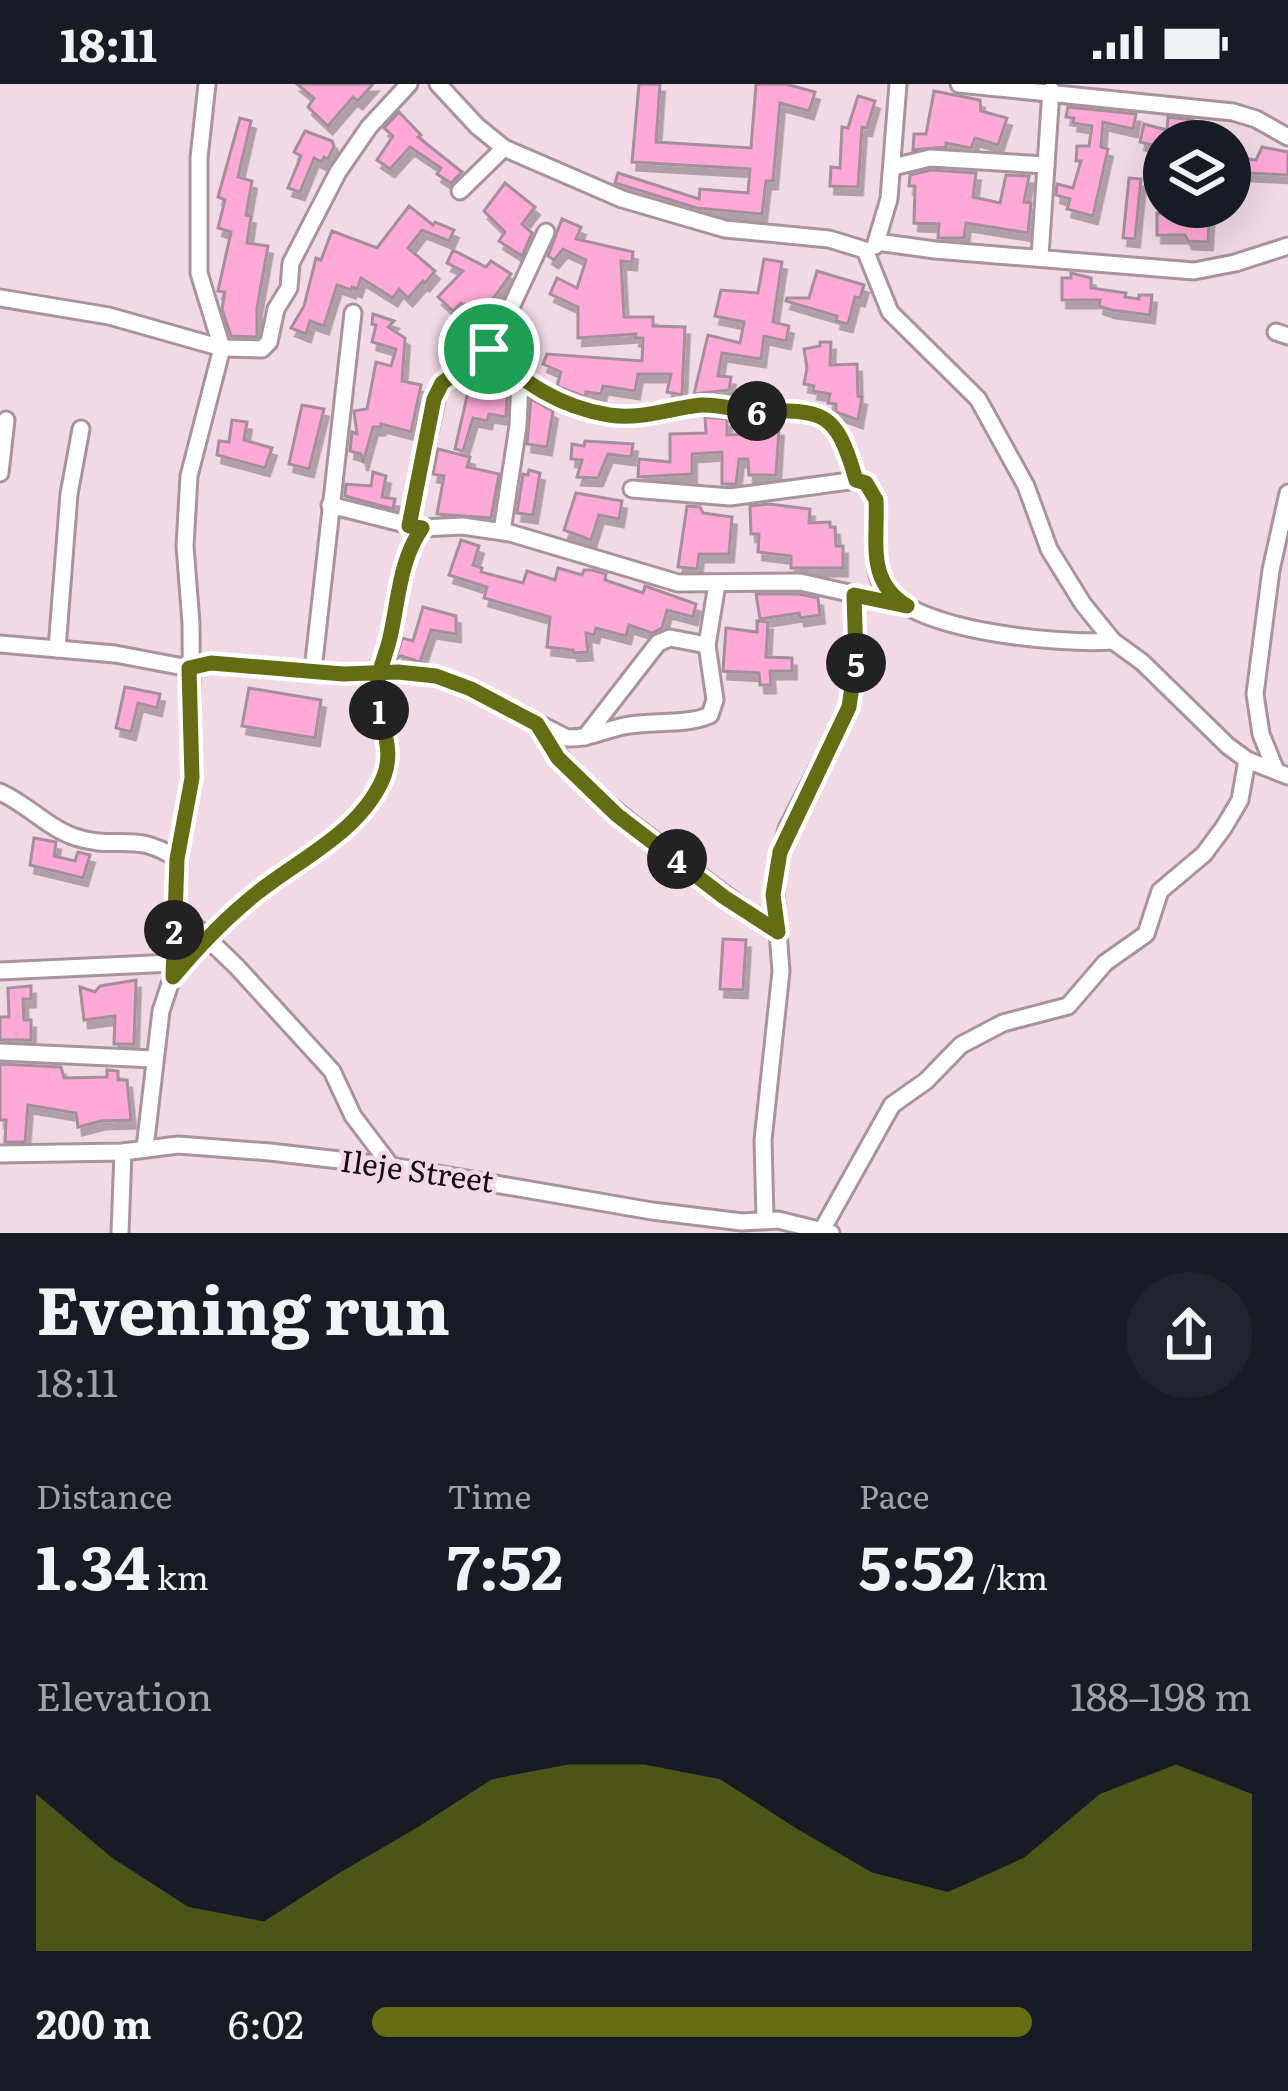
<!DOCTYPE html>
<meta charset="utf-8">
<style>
:root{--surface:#171b24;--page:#20242c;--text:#f1f3f6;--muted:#9ea1a6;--accent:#656d14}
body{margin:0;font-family:Literata,serif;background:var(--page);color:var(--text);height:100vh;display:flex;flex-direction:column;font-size:45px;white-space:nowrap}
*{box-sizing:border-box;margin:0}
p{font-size:39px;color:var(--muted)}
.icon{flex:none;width:66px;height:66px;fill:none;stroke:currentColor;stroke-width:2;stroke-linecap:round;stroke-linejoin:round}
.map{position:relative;height:1149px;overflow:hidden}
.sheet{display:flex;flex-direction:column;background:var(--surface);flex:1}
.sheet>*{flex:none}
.fabs{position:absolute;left:1143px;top:36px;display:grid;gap:24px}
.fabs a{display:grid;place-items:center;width:108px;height:108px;border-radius:50%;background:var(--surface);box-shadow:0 12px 48px #0002;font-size:60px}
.pin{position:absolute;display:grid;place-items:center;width:102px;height:102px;color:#fff;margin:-51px;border:6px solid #fff;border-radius:50%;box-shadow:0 3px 12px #0007}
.km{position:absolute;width:60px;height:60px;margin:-30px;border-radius:50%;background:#222;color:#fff;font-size:33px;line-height:60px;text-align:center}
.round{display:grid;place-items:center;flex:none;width:126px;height:126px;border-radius:63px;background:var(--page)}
.head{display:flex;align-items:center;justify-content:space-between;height:204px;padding:0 36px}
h1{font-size:66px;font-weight:700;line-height:90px}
.metrics{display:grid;grid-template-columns:repeat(3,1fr);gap:18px;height:204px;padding:12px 36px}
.metrics div{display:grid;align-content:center}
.metrics b{font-size:60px;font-weight:700}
.metrics small{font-size:33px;font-weight:400}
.metrics p{font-size:33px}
.chart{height:336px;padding:24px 36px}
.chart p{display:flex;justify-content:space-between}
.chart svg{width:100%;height:216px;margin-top:12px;fill:var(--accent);opacity:.7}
ul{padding:0 36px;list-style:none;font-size:39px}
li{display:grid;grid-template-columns:192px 144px 1fr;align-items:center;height:90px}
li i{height:30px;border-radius:15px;background:var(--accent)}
.status{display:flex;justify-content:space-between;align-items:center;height:84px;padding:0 60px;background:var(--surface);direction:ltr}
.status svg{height:33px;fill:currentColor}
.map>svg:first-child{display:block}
.building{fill:#fea9d7;stroke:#a58f9a;stroke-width:3;filter:url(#shadow)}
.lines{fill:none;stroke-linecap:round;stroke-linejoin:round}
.street-casing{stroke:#a9939e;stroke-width:21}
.street{stroke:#fff;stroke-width:15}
.route-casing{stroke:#fff;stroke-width:24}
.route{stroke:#656d14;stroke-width:15}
.labels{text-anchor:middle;stroke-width:9;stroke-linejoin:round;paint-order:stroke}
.street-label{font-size:30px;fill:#130b0f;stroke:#f1d9e5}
</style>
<div class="status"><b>18:11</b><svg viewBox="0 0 49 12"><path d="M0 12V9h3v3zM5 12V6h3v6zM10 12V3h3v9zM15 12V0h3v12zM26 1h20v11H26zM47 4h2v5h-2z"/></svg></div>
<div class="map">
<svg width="1288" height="1149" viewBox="0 0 1288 1149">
<defs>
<filter id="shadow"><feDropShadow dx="4.5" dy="8" stdDeviation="0" flood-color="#0004"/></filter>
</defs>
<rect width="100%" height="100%" fill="#f1d9e5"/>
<!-- building -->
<g class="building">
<path d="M297 0H373L358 17 353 13 328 42 308 23 314 14Z"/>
<path d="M639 0H660L656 58 751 64 756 0H786L815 8 809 27 780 19 773 97H766L762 130 697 124 615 99 618 89 699 115 700 105 748 109 750 85 632 78Z"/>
<path d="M934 7 980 16 981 27 1007 34 998 61 975 54 971 64 946 59V63L913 66 914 50H926Z"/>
<path d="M858 12 875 17 867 44 862 43 858 103 830 102 831 83 840 84 842 43 848 44Z"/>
<path d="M1068 23 1136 30 1133 45 1103 38 1101 63 1108 65 1093 132 1067 125 1070 115 1056 111 1057 100 1073 104 1081 77H1076L1077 62H1089L1092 42 1073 39 1074 34 1066 33Z"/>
<path d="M399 28 421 51 418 53 462 88 451 99 437 90 441 84 410 63 390 85 377 76 393 52 384 44Z"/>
<path d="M1168 33 1193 36 1190 51 1196 53V57H1162L1160 63 1140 58 1144 40 1167 46Z"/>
<path d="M240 34 251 37 238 93 252 97 246 131 251 132 247 159 268 162 257 224V253L231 252 222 225 225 208 218 207 231 148 218 144 225 116 218 113Z"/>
<path d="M305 47 332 57 334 62 328 75 324 73 322 78 314 74 300 108 288 104 301 72 294 68Z"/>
<path d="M1262 63 1288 68V91L1230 88V72L1256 76Z"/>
<path d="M931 86 976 89 973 113 1000 119 1006 91 1029 92 1024 118 1031 119 1028 149 966 139 964 154H938L939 140 914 139 915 102H909L910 91Z"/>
<path d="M1129 94 1141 95 1135 155 1123 154Z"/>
<path d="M505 99 535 123 522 140 532 149 522 172 499 157 505 148 484 127Z"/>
<path d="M409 122 433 141 435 138 454 146 449 157 422 146 408 164 435 187 425 199 423 197 408 214 399 205 393 214 361 194 357 205 352 203 351 206 337 201 324 242 310 237 306 250 291 244 304 222 316 174 321 176 332 147 377 164Z"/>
<path d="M1185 123H1210L1208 158 1188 157 1185 151H1157V129L1185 130Z"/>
<path d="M562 135 581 143 576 155 633 168 632 178 621 177 624 233H653V242L685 243 682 311 667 308 671 290H638L635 307 603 302 601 310 586 308 585 313 557 302 561 288 543 280 547 270 642 277 643 254H635L636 250 578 254V223L550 210 557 194 577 204 586 176 563 165 554 176 548 172Z"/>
<path d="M453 166 486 183 491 177 511 190 489 220 497 225 492 235 461 219 453 227 438 213 463 187 447 179Z"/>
<path d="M764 175 782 178 773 238 789 242 786 257 764 252 761 275 722 269 718 292 731 293 729 306 694 310 708 251 740 259 744 238 715 232 721 206 758 209Z"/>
<path d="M817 187 864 201 860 214 855 213 848 240 836 237 837 232 786 217 787 214H809Z"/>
<path d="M1071 189 1091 194V204L1126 209 1125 213 1139 215V211H1152L1150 231 1111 226 1099 222 1100 216H1062V194H1071Z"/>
<path d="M373 230 394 237 388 243 405 254 402 297 421 301 411 348 381 340V343H373L363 379 361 370 350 367 352 348 357 350 354 327 367 325 376 278 391 282 396 265 372 258 376 241 372 240Z"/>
<path d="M820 258H831L830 281 857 280 858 312 862 313 858 336 836 328V320L828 319 830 310 813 307 814 302 804 300 807 284 804 265 820 262Z"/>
<path d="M487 281 495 287 491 310 507 313 506 333 489 330 487 337 473 334 463 367 455 365 468 308 472 309 476 288Z"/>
<path d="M531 315 553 327 547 363 527 360Z"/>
<path d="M302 321 324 325 309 385 289 380Z"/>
<path d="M705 333 727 335V351L750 350V344H779L776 391H749L748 375H739L736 400H722V368L692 370V390L638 393 639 375 670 378V350L706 349Z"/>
<path d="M232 336 247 338 244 356 272 364 265 384 217 371 219 357 229 358Z"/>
<path d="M585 357 633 360 631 373 608 370 598 394 577 393 582 376 571 375 572 360 584 362Z"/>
<path d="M438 365 470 373 467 383 499 390 491 434 437 430 444 392 433 390Z"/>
<path d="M529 386 540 389 533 431 517 429 523 390 528 391Z"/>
<path d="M373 388 386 392 382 413 395 415 393 425 345 412 346 400 371 402Z"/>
<path d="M576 409 622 417 619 435 599 431 591 456 564 446Z"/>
<path d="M769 420 810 425 809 439 830 438V443H835L836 462H843V484H791V472L758 468 759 450H751L750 422Z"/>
<path d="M687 422 700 423 703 429 732 433 729 470H699L697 485 678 483Z"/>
<path d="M461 456 479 462 473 481 482 484 481 488 523 499 527 487 555 496 558 484 582 491 584 486H592L606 490 605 496 643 509 645 502 696 520 693 533 667 526 662 544 652 549 629 541 626 552 596 544 594 551 586 549 588 568 573 569V566L547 563 550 533 484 514 487 503 449 491Z"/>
<path d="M756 510H799L818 514 820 531 800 534 799 529 760 535Z"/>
<path d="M423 523 456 532V550L431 546 420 578 401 572 396 575 402 554 413 557Z"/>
<path d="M757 537 768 538 766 573 792 574V587H770L771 601H760L759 589 723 587 726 544 757 548Z"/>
<path d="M125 603 160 610 157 624 138 619 131 648 116 644Z"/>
<path d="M249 604 321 616 315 654 242 642Z"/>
<path d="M34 754 56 758 54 772 75 777 78 768 90 771 83 794 30 781Z"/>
<path d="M723 855 746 856 743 906 720 905Z"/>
<path d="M136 896 134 960H114L115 932 84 936 80 903 95 908 100 902Z"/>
<path d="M31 902V915H23L24 936H31V956H0V933H9L8 904Z"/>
<path d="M0 980 61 983 64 994 107 993V986L118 987V996H127L131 1036 101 1037 78 1043 76 1029 28 1021 25 1058H5L6 1036H0Z"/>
</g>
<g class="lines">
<defs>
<g id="street">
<path d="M438 0 477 42 504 64 622 115 725 145 829 155 865 166 890 228 978 315 1026 402 1049 465 1083 520 1113 557 1142 578 1228 662 1247 676 1288 692"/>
<path d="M959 0 1233 28 1256 35 1288 53"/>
<path d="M893 83 930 74 1046 81"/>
<path d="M460 107 504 64"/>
<path d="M877 158 935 166 1194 187 1235 179 1288 162"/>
<path d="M875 162 889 115 898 0"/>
<path d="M1040 172 1051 6"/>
<path d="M0 214 109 232 222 264 262 265 269 258 276 225 289 204 291 179 338 88 369 43 409 0"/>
<path d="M1276 248 1288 252"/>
<path d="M489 265C523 299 561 324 609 331 647 336 677 319 711 321 726 321 741 327 757 327 824 326 835 325 857 396"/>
<path d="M0 389 6 336"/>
<path d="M632 405 730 413 857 396 866 399C887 425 871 461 878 491 893 548 1064 561 1113 557"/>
<path d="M330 421 421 444 463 442 510 449 678 499 800 498 907 522"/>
<path d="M409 442 438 307 452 290 493 262 546 148"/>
<path d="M502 447 518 342 520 295"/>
<path d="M0 560 115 570 189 584 220 579 343 591 378 586 436 592 471 605 567 654C587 655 604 646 624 642 652 636 685 642 710 631L715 616 707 561 717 500"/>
<path d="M57 565 69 410 81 345"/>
<path d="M313 586 353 229"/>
<path d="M537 641C571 695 614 726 664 764 702 793 738 822 779 848"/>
<path d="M585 653 658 559 670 554 707 561"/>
<path d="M1276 687 1261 650 1255 610 1271 486 1288 409"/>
<path d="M0 708C27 720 48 744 75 753 116 767 135 746 177 775"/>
<path d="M177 825 237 883 332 987 353 1032 391 1082"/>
<path d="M0 887 173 879"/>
<path d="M173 893C199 862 225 834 257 809 298 776 356 750 380 700 398 665 376 638 377 602 377 583 388 568 391 549 399 512 399 476 422 444"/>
<path d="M0 968 154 975"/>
<path d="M145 1064 161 927 173 891 177 775 192 694 191 539 185 462 189 392 222 264 199 189V74L207 0"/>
<path d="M0 1070 123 1068 178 1061 270 1068 391 1082 652 1127 742 1138 778 1136 831 1149"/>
<path d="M765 1135 763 1056 781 887 774 796 787 745 849 623 856 574 854 511"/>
<path d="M822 1146 892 1021 926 997 961 961 1003 939 1068 922 1105 879 1146 850 1160 807 1204 770 1224 743 1240 716 1247 676"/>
<path d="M120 1149 123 1068"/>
</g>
</defs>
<!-- street casing -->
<use href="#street" class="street-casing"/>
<!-- street -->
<use href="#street" class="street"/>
</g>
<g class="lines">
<defs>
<path id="route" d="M489 265 442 299 434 315 409 442 422 444C400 476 399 512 391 549 387 571 376 588 377 611 379 640 395 663 384 692 362 747 301 774 257 809 225 834 199 862 173 893L177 775 192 694 189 584 211 579 343 590 398 588 436 592 471 605 537 640 558 674 617 731 724 813 778 848 773 811 780 768 849 623 856 574 854 511 907 522C866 497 878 459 876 416L866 399 856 396C836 326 824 326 757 327 738 327 720 320 701 321 670 324 642 336 609 331 560 323 523 299 489 265"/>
</defs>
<!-- route casing -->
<use href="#route" class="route-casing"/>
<!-- route -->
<use href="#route" class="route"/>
</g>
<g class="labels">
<!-- street labels -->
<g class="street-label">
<text transform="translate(417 1088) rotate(8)" y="10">Ileje Street</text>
</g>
</g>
</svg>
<div class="fabs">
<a><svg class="icon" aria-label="layers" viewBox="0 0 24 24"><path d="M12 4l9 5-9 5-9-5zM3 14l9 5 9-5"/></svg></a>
</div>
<div class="pin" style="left:489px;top:265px;background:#1e9e55"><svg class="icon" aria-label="arrive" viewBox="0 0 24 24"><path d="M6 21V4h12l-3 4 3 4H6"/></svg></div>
<b class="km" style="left:379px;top:626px">1</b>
<b class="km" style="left:174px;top:846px">2</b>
<b class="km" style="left:677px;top:775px">4</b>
<b class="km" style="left:856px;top:579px">5</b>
<b class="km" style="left:757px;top:327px">6</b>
</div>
<section class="sheet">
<div class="head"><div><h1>Evening run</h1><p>18:11</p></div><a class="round"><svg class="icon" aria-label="share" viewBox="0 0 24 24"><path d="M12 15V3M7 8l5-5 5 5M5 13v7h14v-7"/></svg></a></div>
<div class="metrics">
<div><p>Distance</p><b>1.34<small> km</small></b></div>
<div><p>Time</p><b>7:52</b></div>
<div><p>Pace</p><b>5:52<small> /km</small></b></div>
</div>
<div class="chart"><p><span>Elevation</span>188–198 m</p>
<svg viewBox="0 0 160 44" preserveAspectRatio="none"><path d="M0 44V12L10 25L20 35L30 38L40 28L50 19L60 9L70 6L80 6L90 9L100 19L110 28L120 32L130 25L140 12L150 6L160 12V44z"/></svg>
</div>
<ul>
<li><b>200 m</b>6:02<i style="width:75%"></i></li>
</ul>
</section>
